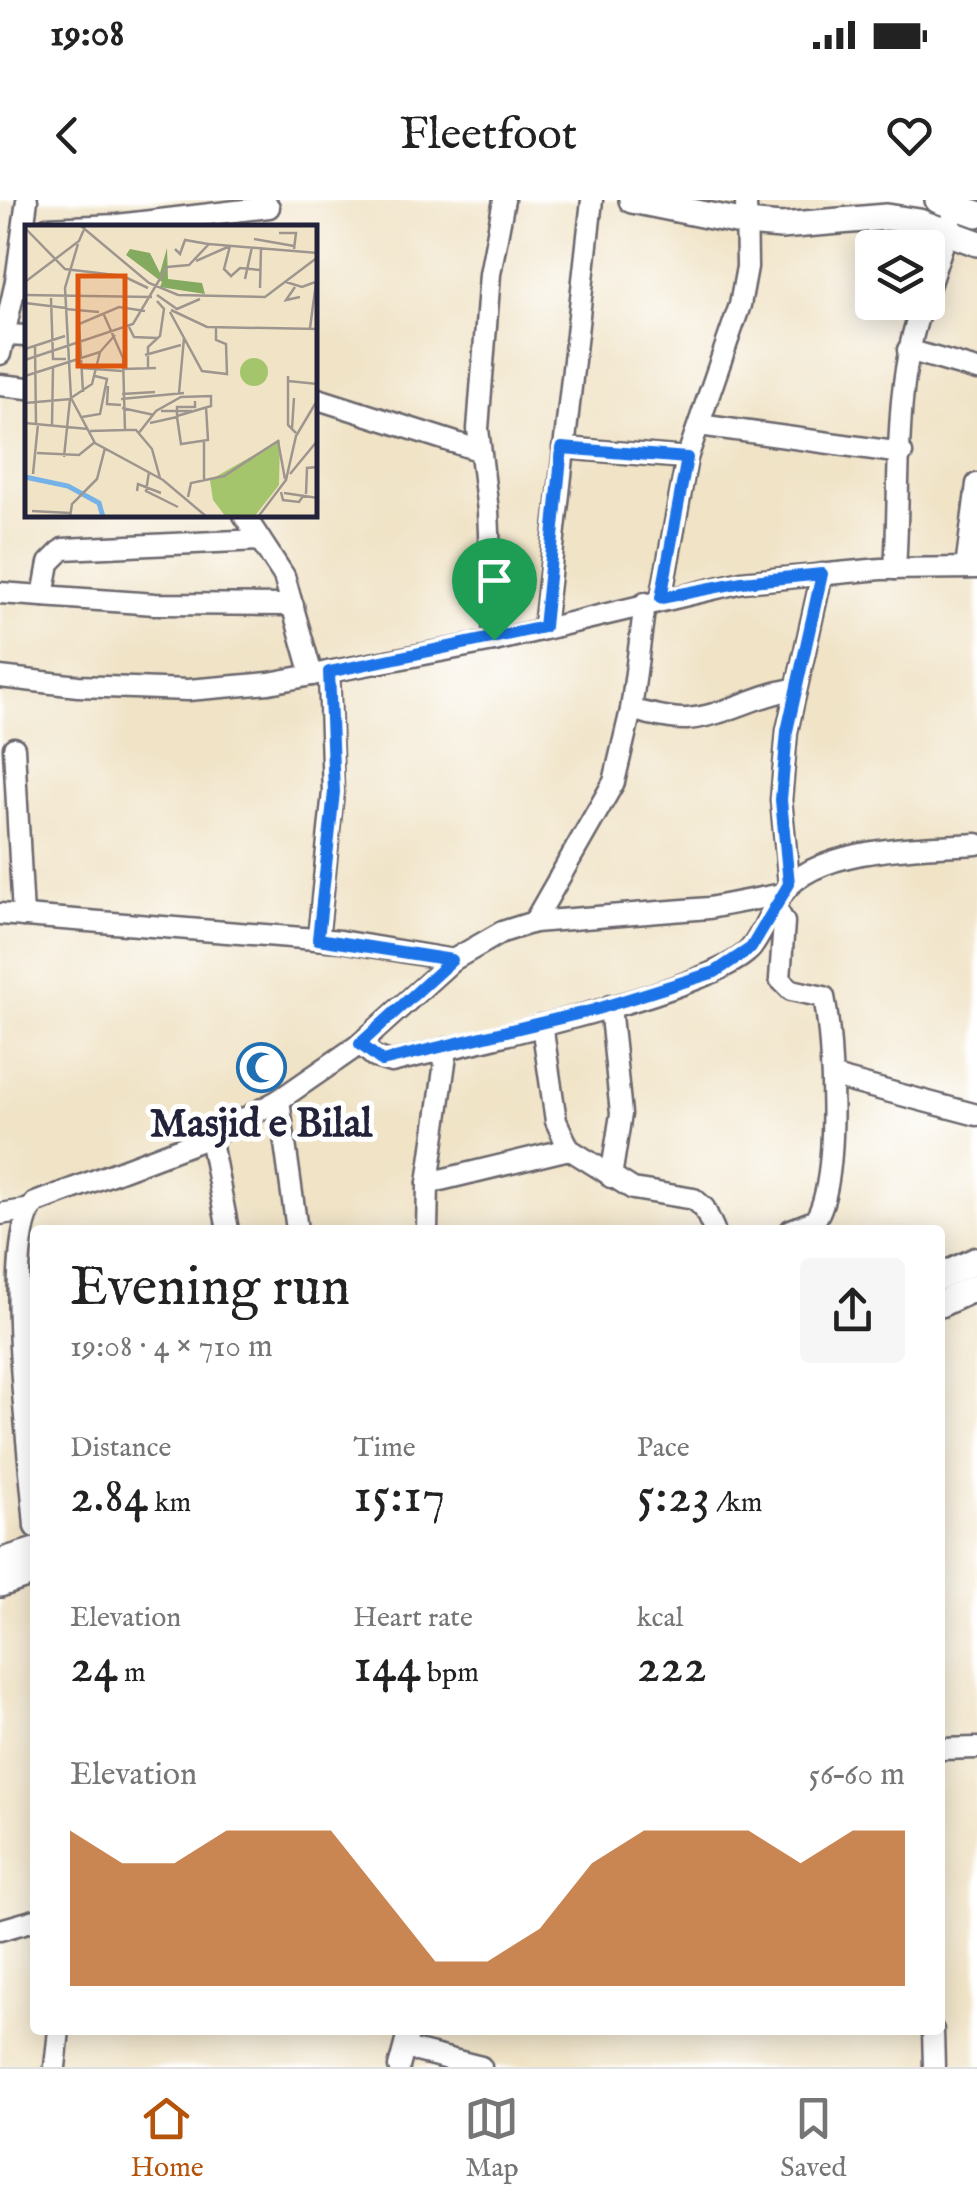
<!DOCTYPE html>
<meta charset="utf-8">
<style>
:root{--surface:#fff;--page:#f6f6f6;--text:#222;--muted:#767676;--line:#e0e0e0;--accent:#b45309}
body{margin:0;font-family:"IM FELL English",serif;background:var(--page);color:var(--text);height:100vh;display:flex;flex-direction:column;font-size:38px;white-space:nowrap}
*{box-sizing:border-box;margin:0}
p{font-size:32px;color:var(--muted)}
.icon{flex:none;width:55px;height:55px;fill:none;stroke:currentColor;stroke-width:2;stroke-linecap:round;stroke-linejoin:round}
.map{position:relative;flex:1;overflow:hidden}
.side{position:absolute;left:30px;top:1025px;width:915px;height:810px;display:flex;flex-direction:column;background:var(--surface);border-radius:10px;box-shadow:0 5px 25px #0003}
.side>*{flex:none}
.fabs{position:absolute;left:855px;top:30px;display:grid;gap:20px}
.fabs a{display:grid;place-items:center;width:90px;height:90px;border-radius:10px;background:var(--surface);box-shadow:0 5px 25px #0003;font-size:50px}
.pin{position:absolute;display:grid;place-items:center;width:85px;height:85px;color:#fff;margin:-102px -42px;border-radius:50% 50% 50% 0;rotate:-45deg;box-shadow:0 0 10px #0007}
.pin .icon{rotate:45deg}
.round{display:grid;place-items:center;flex:none;width:105px;height:105px;border-radius:10px;background:var(--page)}
.overview{display:flex;align-items:center;justify-content:space-between;height:170px;padding:0 40px}
h1{font-size:55px;font-weight:600;line-height:75px}
.metrics{display:grid;grid-template-columns:repeat(3,1fr);gap:15px;height:170px;padding:10px 40px}
.metrics div{display:grid;align-content:center}
.metrics b{font-size:50px;font-weight:600}
.metrics small{font-size:28px;font-weight:400}
.metrics p{font-size:28px}
.chart{height:280px;padding:20px 40px}
.chart p{display:flex;justify-content:space-between}
.chart svg{width:100%;height:180px;margin-top:10px;fill:var(--accent);opacity:.7}
.status{display:flex;justify-content:space-between;align-items:center;height:70px;padding:0 50px;background:var(--surface);direction:ltr}
.status svg{height:28px;fill:currentColor}
header{display:flex;justify-content:space-between;align-items:center;height:130px;padding:0 40px;background:var(--surface);font-size:45px;font-weight:600}
.dock{display:flex;justify-content:space-around;align-items:center;height:140px;border-top:2px solid var(--line);background:var(--surface);font-size:28px;color:var(--muted)}
.dock a{display:grid;justify-items:center;gap:5px}
.dock .selected{color:var(--accent)}
.map>svg:first-child{display:block}
.lines{fill:none;stroke-linecap:round;stroke-linejoin:round}
.minor-casing{stroke:#6a666c;stroke-width:25}
.tertiary-casing{stroke:#6a666c;stroke-width:30}
.minor{stroke:#fff;stroke-width:20}
.tertiary{stroke:#fff;stroke-width:25}
.route-casing{stroke:#fff;stroke-width:20}
.route{stroke:#1a73e8;stroke-width:12}
.labels{text-anchor:middle;stroke-width:10;stroke-linejoin:round;paint-order:stroke}
.poi-label{font-size:40px;font-weight:bold;fill:#22223b;stroke:#fff}
.inset-river{fill:none;stroke:#75b2e8;stroke-width:5}
.inset-road{fill:none;stroke:#9e968e;stroke-width:2.5}
.view{fill:#de560e;fill-opacity:0.15;stroke:#de560e;stroke-width:5}
.inset-edge{fill:none;stroke:#22223b;stroke-width:5}
</style>
<div class="status"><b>19:08</b><svg viewBox="0 0 49 12"><path d="M0 12V9h3v3zM5 12V6h3v6zM10 12V3h3v9zM15 12V0h3v12zM26 1h20v11H26zM47 4h2v5h-2z"/></svg></div>
<header><svg class="icon" aria-label="back" viewBox="0 0 24 24"><path d="M15 5l-7 7 7 7"/></svg>Fleetfoot<svg class="icon" aria-label="heart" viewBox="0 0 24 24"><path d="M12 20l-8-8c-3-5 5-10 8-4 3-6 11-1 8 4z"/></svg></header>
<div class="map">
<svg width="977" height="1867" viewBox="0 0 977 1867">
<rect width="100%" height="100%" fill="#fff"/>
<filter id="ink" filterUnits="userSpaceOnUse"><feTurbulence type="fractalNoise" baseFrequency=".01" numOctaves="2"/><feDisplacementMap in="SourceGraphic" scale="20" xChannelSelector="R" yChannelSelector="G"/><feConvolveMatrix kernelMatrix="1 2 1 2 8 2 1 2 1" color-interpolation-filters="sRGB"/></filter>
<filter id="wash" filterUnits="userSpaceOnUse"><feTurbulence type="fractalNoise" baseFrequency=".0048" numOctaves="4" result="noise"/><feDisplacementMap in="SourceGraphic" scale="40" xChannelSelector="R" yChannelSelector="G"/><feGaussianBlur stdDeviation="2.25" result="paint"/><feColorMatrix in="noise" values="0 0 0 0 0 0 0 0 0 0 0 0 0 0 0 0 0 1.4 0 .05"/><feComposite in="paint" operator="in"/></filter>
<g filter="url(#wash)">
<rect width="100%" height="100%" fill="#f0e3c6"/>
</g>
<g filter="url(#ink)">
<g class="lines">
<defs>
<g id="minor">
<path d="M47 28 117 25 269 7"/>
<path d="M928 89 956 5"/>
<path d="M5 135 28 136"/>
<path d="M908 150 977 170"/>
<path d="M0 154 16 81 27 0"/>
<path d="M0 185 28 188"/>
<path d="M315 198 478 250"/>
<path d="M699 225 902 253"/>
<path d="M563 248 687 258"/>
<path d="M244 315 284 376 312 475"/>
<path d="M966 368 977 284"/>
<path d="M895 369C901 281 892 186 923 102"/>
<path d="M0 393 155 404 293 405"/>
<path d="M43 396 49 363 63 349 260 340"/>
<path d="M661 399 687 258 740 105 747 67 746 0"/>
<path d="M544 427 592 0"/>
<path d="M494 441 488 311 478 229 490 74 504 0"/>
<path d="M0 477 78 486 188 490 269 483 494 441 742 382 881 369 977 368"/>
<path d="M631 510C649 513 669 520 687 519 725 516 757 494 795 489"/>
<path d="M14 548 23 716"/>
<path d="M789 684 781 600 787 531 822 374"/>
<path d="M774 705 784 722 780 779 791 790 824 797C833 841 841 988 814 1021L791 1030"/>
<path d="M0 714 340 741 453 760"/>
<path d="M534 722 614 582 631 510 645 403"/>
<path d="M318 739 333 592 329 472"/>
<path d="M610 806 621 914 611 977"/>
<path d="M542 825 556 921 569 949 633 989 694 999 704 1008 714 1030"/>
<path d="M360 844 375 857 391 862C457 846 716 791 751 748 764 732 770 710 782 694"/>
<path d="M834 877 977 915"/>
<path d="M279 900 297 1030"/>
<path d="M210 937 228 1030"/>
<path d="M428 983 569 949"/>
<path d="M0 1014 26 1010"/>
<path d="M427 1030 428 983 447 848"/>
<path d="M35 1327C31 1263 0 1042 35 1003L210 937 279 900 360 844 453 760 502 732 534 722 709 708 782 694C817 646 923 647 977 644"/>
<path d="M940 1549 977 1548"/>
<path d="M0 1730 35 1720"/>
<path d="M933 1830 934 1867"/>
<path d="M405 1848 481 1867"/>
<path d="M55 1867 59 1830"/>
<path d="M399 1867 409 1830"/>
</g>
<g id="tertiary">
<path d="M632 0 746 23 781 26 887 17 919 22 977 43"/>
<path d="M938 0 977 14"/>
<path d="M940 1077 977 1060"/>
<path d="M940 1104 977 1087"/>
<path d="M0 1362 35 1351"/>
<path d="M0 1384 35 1372"/>
</g>
</defs>
<!-- minor casing -->
<use href="#minor" class="minor-casing"/>
<!-- tertiary casing -->
<use href="#tertiary" class="tertiary-casing"/>
<!-- minor -->
<use href="#minor" class="minor"/>
<!-- tertiary -->
<use href="#tertiary" class="tertiary"/>
</g>
</g>
<g class="lines" filter="url(#ink)">
<defs>
<path id="route" d="M562 248 687 258 661 398 742 382 822 374 787 531 781 600 789 684 751 748 715 772 594 810 382 861 360 844 452 760 318 739 334 592 329 472 544 427Z"/>
</defs>
<!-- route casing -->
<use href="#route" class="route-casing"/>
<!-- route -->
<use href="#route" class="route"/>
</g>
<!-- icons -->
<defs>
<symbol id="mosque-ring" viewBox="-11 -11 22 22"><circle r="9.5" fill="#fff" stroke="#1f6fb2" stroke-width="1.5"/><path d="M3.5-4.9A6 6 0 1 0 3.5 4.9A5 5 0 1 1 3.5-4.9Z" fill="#1f6fb2"/></symbol>
</defs>
<g fill-rule="evenodd">
<use href="#mosque-ring" x="234" y="840" width="55" height="55"/>
</g>
<g class="labels">
<!-- poi labels -->
<g class="poi-label">
<text x="261" y="936">Masjid e Bilal</text>
</g>
</g>
<!-- overview -->
<g transform="translate(25 25)">
<rect width="292" height="292" fill="#f0e3c6"/>
<path d="M215 147a14 14 0 1 1 28 0a14 14 0 1 1-28 0ZM255 215 254 260 229 292H201L188 275 185 255Z" fill="#a5c56c"/>
<path d="M142 23 143 54 177 58 180 69 135 62 137 57 101 30 105 24 125 28 135 48Z" fill="#84aa60"/>
<path class="inset-river" d="M0 252 43 261 74 278 78 292"/>
<path class="inset-road" d="M56 1 124 58 153 70 240 72 293 32M0 3 40 44 98 51 123 63M254 8H271L269 24M229 14 269 21M53 19 40 63 46 173 70 218 138 255 182 292M205 21 199 44 206 51M150 24 155 29 160 15 183 19M171 36 205 21M205 52 215 43 235 45M220 54 227 22M0 57 54 16 60 2M261 57 277 62 293 56M270 62 261 75 275 72M235 63 236 23M0 70 127 72M132 70 152 84 175 74M26 73 28 134H41M0 78 41 83M40 84 74 87M146 85 182 102 293 104M145 87 177 146 202 149 201 119 191 115V102M104 102 109 112 132 113M285 103 291 58M10 120 11 199M0 124 40 111M120 130 156 120M0 135 108 99 142 42 164 40 184 19 293 28M56 143 97 146M98 144 131 143M123 144V122L135 111 139 84 132 76M0 151 75 127M263 151V200L271 208M263 156 293 159M83 161 82 179 96 180M58 167 54 99 94 82 120 86M154 168 159 113M97 169 130 167M46 173 67 159 75 127 90 110M96 174 159 168M0 178 46 174M97 183 129 190M136 186H167M57 192 75 189 82 154 70 151M152 192 156 219 183 215 181 182M0 198 63 204M125 198 152 192V182H170V176M27 200 28 143M267 204 269 173M100 205H111L127 224 135 253M65 206 100 205 98 133 79 90M113 209 131 186 156 172 186 171V181L152 191M179 216V255M12 228 54 230 70 217M39 232 45 174M124 247 121 266 153 282M8 249 13 199M265 249 293 215M112 266 113 259 136 268M256 267 258 275 274 277 278 271M259 268 293 273M281 269 282 243 293 242M163 272 166 258 199 251 253 216 260 254M7 286 45 288M45 292 47 279 72 254 80 223M233 292 261 255 271 211 293 174"/>
<path class="view" d="M53 51H100V141H53Z"/>
<rect width="292" height="292" class="inset-edge"/>
</g>
</svg>
<div class="fabs">
<a><svg class="icon" aria-label="layers" viewBox="0 0 24 24"><path d="M12 4l9 5-9 5-9-5zM3 14l9 5 9-5"/></svg></a>
</div>
<div class="pin" style="left:494px;top:440px;background:#1e9e55"><svg class="icon" aria-label="arrive" viewBox="0 0 24 24"><path d="M6 21V4h12l-3 4 3 4H6"/></svg></div>
<section class="side">
<div class="overview"><div><h1>Evening run</h1><p>19:08 · 4 × 710 m</p></div><a class="round"><svg class="icon" aria-label="share" viewBox="0 0 24 24"><path d="M12 15V3M7 8l5-5 5 5M5 13v7h14v-7"/></svg></a></div>
<div class="metrics">
<div><p>Distance</p><b>2.84<small> km</small></b></div>
<div><p>Time</p><b>15:17</b></div>
<div><p>Pace</p><b>5:23<small> /km</small></b></div>
</div>
<div class="metrics">
<div><p>Elevation</p><b>24<small> m</small></b></div>
<div><p>Heart rate</p><b>144<small> bpm</small></b></div>
<div><p>kcal</p><b>222</b></div>
</div>
<div class="chart"><p><span>Elevation</span>56–60 m</p>
<svg viewBox="0 0 160 44" preserveAspectRatio="none"><path d="M0 44V6L10 14L20 14L30 6L40 6L50 6L60 22L70 38L80 38L90 30L100 14L110 6L120 6L130 6L140 14L150 6L160 6V44z"/></svg>
</div>
</section>
</div>
<nav class="dock">
<a class="selected"><svg class="icon" aria-label="home" viewBox="0 0 24 24"><path d="M3 11l9-7 9 7M6 9v11h12V9"/></svg>Home</a>
<a><svg class="icon" aria-label="map" viewBox="0 0 24 24"><path d="M3 6l6-2 6 2 6-2v14l-6 2-6-2-6 2zM9 4v14M15 6v14"/></svg>Map</a>
<a><svg class="icon" aria-label="saved" viewBox="0 0 24 24"><path d="M7 4h10v16l-5-4-5 4z"/></svg>Saved</a>
</nav>
